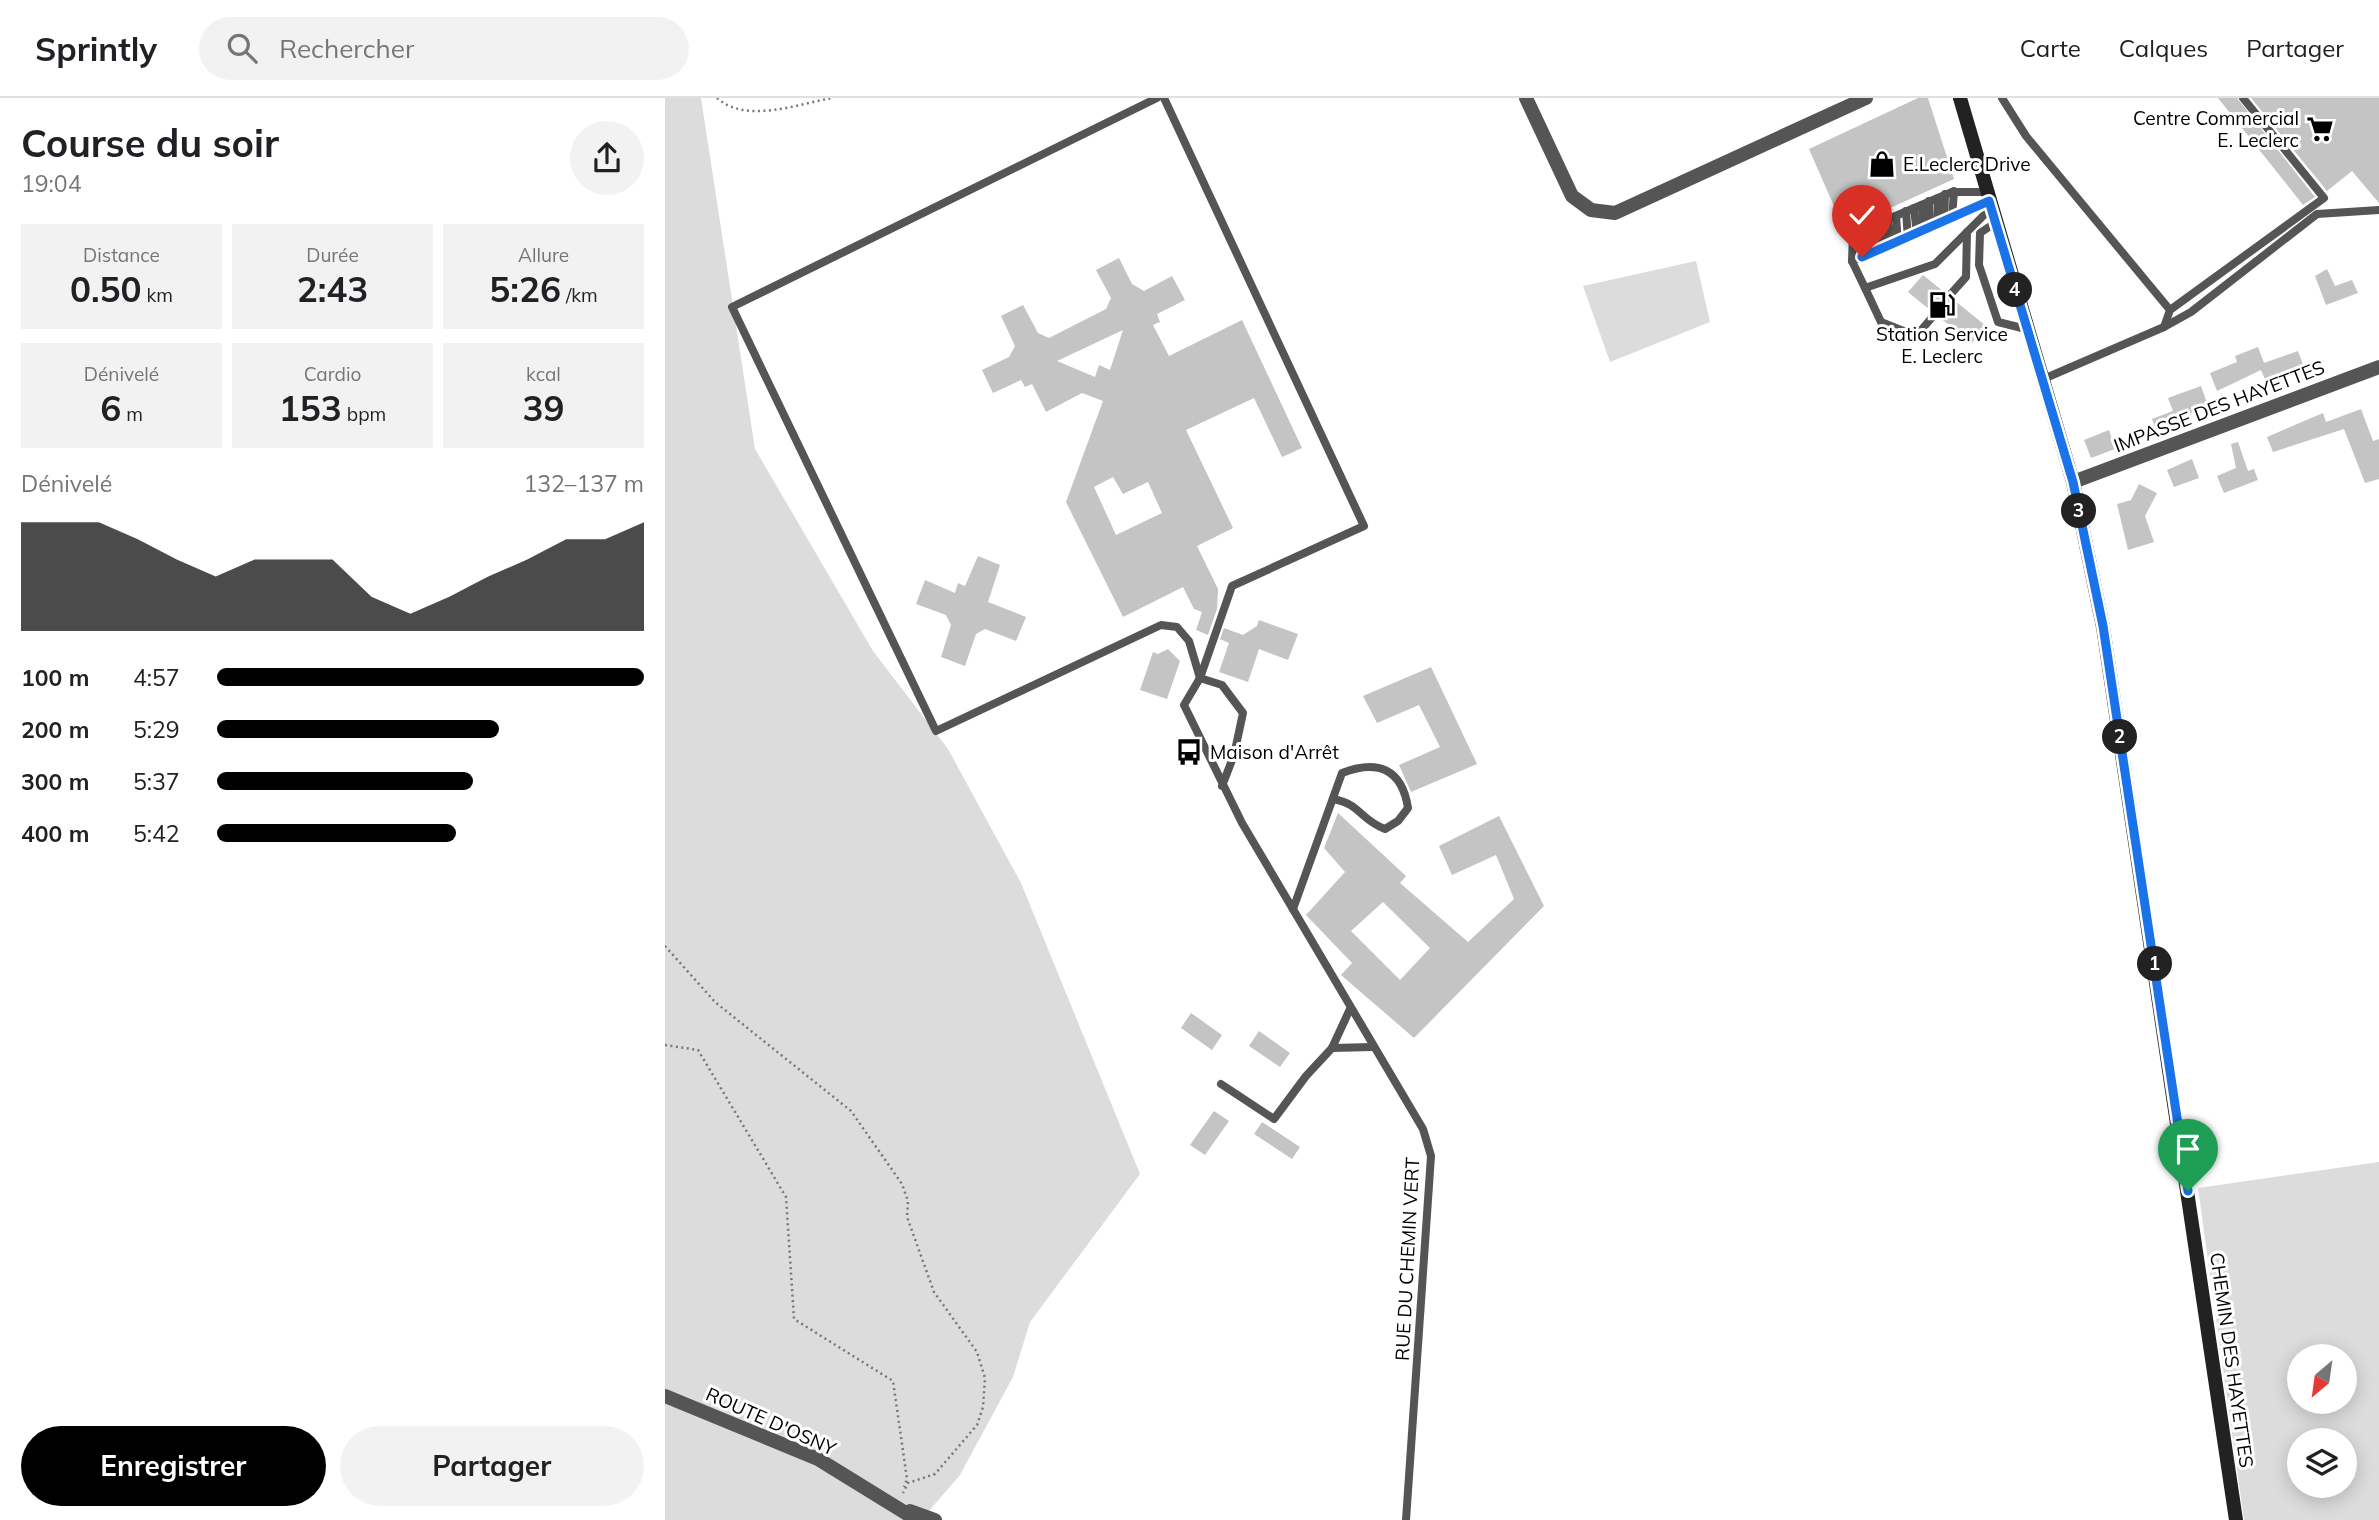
<!DOCTYPE html>
<html lang="fr">
<meta charset="utf-8">
<style>
:root{--surface:#fff;--page:#f2f2f2;--text:#202124;--muted:#757577;--line:#e0e0e0;--accent:#000}
body{margin:0;font-family:Mulish,sans-serif;background:var(--page);color:var(--text);height:100vh;display:flex;flex-direction:column;font-size:26px;white-space:nowrap}
*{box-sizing:border-box;margin:0}
p{font-size:23px;color:var(--muted)}
.icon{flex:none;width:38px;height:38px;fill:none;stroke:currentColor;stroke-width:2;stroke-linecap:round;stroke-linejoin:round}
.map{position:relative;flex:1;overflow:hidden}
.panel{display:flex;flex-direction:column;background:var(--surface);width:665px}
.panel>*{flex:none}
.needle{width:46px;rotate:209deg}
.buttons{position:absolute;left:1622px;top:1246px;display:grid;gap:14px}
.buttons a{display:grid;place-items:center;width:70px;height:70px;border-radius:50%;background:var(--surface);box-shadow:0 4px 18px #0003;font-size:35px}
.pin{position:absolute;display:grid;place-items:center;width:60px;height:60px;color:#fff;margin:-72px -30px;border-radius:50% 50% 50% 0;rotate:-45deg;box-shadow:0 0 7px #0007}
.pin .icon{rotate:45deg}
.km{position:absolute;width:35px;height:35px;margin:-18px;border-radius:50%;background:#222;color:#fff;font-size:19px;line-height:35px;text-align:center}
.round{display:grid;place-items:center;flex:none;width:74px;height:74px;border-radius:37px;background:var(--page)}
.headline{display:flex;align-items:center;justify-content:space-between;height:119px;padding:0 21px}
h1{font-size:38px;font-weight:700;line-height:52px}
.figures{display:grid;grid-template-columns:repeat(3,1fr);gap:10px;height:119px;padding:7px 21px}
.figures div{display:grid;align-content:center;border-radius:0px;background:var(--page);text-align:center}
.figures b{font-size:35px;font-weight:700}
.figures small{font-size:19px;font-weight:400}
.figures p{font-size:19px}
.chart{height:196px;padding:14px 21px}
.chart p{display:flex;justify-content:space-between}
.chart svg{width:100%;height:126px;margin-top:7px;fill:var(--accent);opacity:.7}
.primary-button{display:flex;gap:14px;margin-top:auto;padding:14px 21px}
.primary-button a{flex:1;height:80px;border-radius:42px;background:var(--accent);color:#fff;font-size:28px;font-weight:700;line-height:80px;text-align:center}
.primary-button a+a{background:var(--page);color:var(--text)}
ul{padding:0 21px;list-style:none;font-size:23px}
li{display:grid;grid-template-columns:112px 84px 1fr;align-items:center;height:52px}
li i{height:18px;border-radius:9px;background:var(--accent)}
header{display:flex;align-items:center;gap:42px;box-sizing:border-box;height:98px;padding:0 35px;background:var(--surface);border-bottom:2px solid var(--line)}
header strong{font-size:33px}
nav{display:flex;gap:38px;margin-inline-start:auto;font-size:24px}
.search{width:490px;height:63px;background:var(--page);display:flex;align-items:center;gap:18px;box-sizing:border-box;padding:0 24px;border-radius:38px;color:var(--muted);font-size:26px}
main{display:flex;flex:1;min-height:0}
.map>svg:first-child{display:block}
.green{fill:#dcdcdc;fill-rule:evenodd}
.building{fill:#c4c4c4;fill-rule:evenodd}
.lines{fill:none;stroke-linecap:round;stroke-linejoin:round}
.path{stroke:#777;stroke-width:2.5;stroke-dasharray:2 3.5;stroke-linecap:butt}
.lane{stroke:#555;stroke-width:8}
.street{stroke:#555;stroke-width:14}
.secondary{stroke:#222;stroke-width:14}
.route-casing{stroke:#fff;stroke-width:14}
.route{stroke:#1a73e8;stroke-width:9}
.labels{text-anchor:middle;stroke-width:6;stroke-linejoin:round;paint-order:stroke}
.poi-label{font-size:19px;fill:#000;stroke:#fff;text-anchor:start}
.street-label{font-size:19px;fill:#000;stroke:#fff}
</style>
<header>
<strong>Sprintly</strong>
<div class="search"><svg class="icon" aria-label="search" viewBox="0 0 24 24"><circle cx="10" cy="10" r="6"/><path d="M15 15l6 6"/></svg>Rechercher</div>
<nav><a>Carte</a><a>Calques</a><a>Partager</a></nav>
</header>
<main>
<section class="panel">
<div class="headline"><div><h1>Course du soir</h1><p>19:04</p></div><a class="round"><svg class="icon" aria-label="share" viewBox="0 0 24 24"><path d="M12 15V3M7 8l5-5 5 5M5 13v7h14v-7"/></svg></a></div>
<div class="figures">
<div><p>Distance</p><b>0.50<small> km</small></b></div>
<div><p>Durée</p><b>2:43</b></div>
<div><p>Allure</p><b>5:26<small> /km</small></b></div>
</div>
<div class="figures">
<div><p>Dénivelé</p><b>6<small> m</small></b></div>
<div><p>Cardio</p><b>153<small> bpm</small></b></div>
<div><p>kcal</p><b>39</b></div>
</div>
<div class="chart"><p><span>Dénivelé</span>132–137 m</p>
<svg viewBox="0 0 160 44" preserveAspectRatio="none"><path d="M0 44V6L10 6L20 6L30 12L40 19L50 25L60 19L70 19L80 19L90 32L100 38L110 32L120 25L130 19L140 12L150 12L160 6V44z"/></svg>
</div>
<ul>
<li><b>100 m</b>4:57<i style="width:100%"></i></li>
<li><b>200 m</b>5:29<i style="width:66%"></i></li>
<li><b>300 m</b>5:37<i style="width:60%"></i></li>
<li><b>400 m</b>5:42<i style="width:56%"></i></li>
</ul>
<div class="primary-button"><a>Enregistrer</a><a>Partager</a></div>
</section>
<div class="map">
<svg width="1714" height="1422" viewBox="0 0 1714 1422">
<rect width="100%" height="100%" fill="#fff"/>
<!-- green -->
<g class="green">
<path d="M0 0H36L90 351 208 553 283 651 356 785 475 1076 365 1224 348 1279 295 1377 256 1422H0Z"/>
<path d="M1031 163 1045 224 945 264 918 188Z"/>
<path d="M1714 1064V1422H1579L1533 1090ZM1680 1258V1304H1634V1258ZM1680 1342V1388H1634V1342Z"/>
</g>
<!-- building -->
<g class="building">
<path d="M1253 0H1263L1289 81 1179 131 1144 51Z"/>
<path d="M1553 0H1572L1650 99 1638 107Z"/>
<path d="M1586 0H1714V105L1687 73 1662 93Z"/>
<path d="M454 160 467 186 479 193 507 178 520 202 492 216 495 224 488 227 504 258 577 222 637 350 617 359 589 300 521 332 568 430 532 448 553 491 552 511 543 537 531 532 537 514 529 511 518 489 458 519 401 404 438 303 417 295 381 314 367 286 360 289 356 282 328 295 317 272 344 259 350 248 336 218 358 207 373 235 384 240 441 211 446 200 431 172ZM458 232 445 272 434 267 430 279 392 263ZM448 379 458 396 483 384 497 415 451 437 429 389Z"/>
<path d="M1662 171 1670 188 1687 182 1693 195 1661 207 1650 178Z"/>
<path d="M1258 177 1279 194 1280 203 1289 202 1321 228 1307 245 1275 220 1274 211 1265 212 1243 194Z"/>
<path d="M1593 249 1599 265 1633 253 1639 269 1601 284 1596 272 1552 293 1545 275 1572 264 1570 258Z"/>
<path d="M1536 288 1543 308 1526 315V319L1514 327 1492 335 1487 321 1508 313 1503 300Z"/>
<path d="M1696 311 1708 343 1714 341V381L1700 385 1679 331 1608 354 1602 339 1658 315 1661 324Z"/>
<path d="M1444 332 1450 351 1426 360 1419 342Z"/>
<path d="M1573 344 1583 373 1589 371 1593 382 1559 395 1552 378 1571 370 1566 346Z"/>
<path d="M1527 361 1534 380 1509 389 1502 372Z"/>
<path d="M1474 386 1492 395 1480 418 1489 444 1463 452 1452 406 1466 402Z"/>
<path d="M313 458 335 467 323 504 361 519 351 543 320 531 311 536 300 568 276 559 286 527 281 517 251 506 260 482 290 495 293 485 300 488Z"/>
<path d="M594 522 633 536 623 562 594 551 583 584 554 574 564 545 555 541 559 530 578 537 592 528Z"/>
<path d="M503 551 515 563 502 601 475 592 488 554 493 556Z"/>
<path d="M766 569 812 666 746 694 734 667 775 649 754 607 712 625 698 598Z"/>
<path d="M673 715 741 778 735 785 803 844 849 801 831 757 787 777 774 748 834 718 879 808 749 940 676 877 687 865 641 817 680 774 659 750ZM718 804 765 850 735 882 686 833Z"/>
<path d="M526 915 557 937 547 952 516 930Z"/>
<path d="M594 933 625 955 615 969 584 948Z"/>
<path d="M549 1013 564 1023 540 1057 525 1047Z"/>
<path d="M597 1024 635 1049 627 1061 589 1036Z"/>
</g>
<g class="lines">
<!-- path -->
<g class="path">
<path d="M52 0C81 26 133 6 167 0"/>
<path d="M0 848 50 904 186 1013 237 1086 243 1103 242 1119 269 1194 312 1254 320 1280 318 1309 312 1327 270 1376 243 1385 238 1395"/>
<path d="M0 947 33 952 121 1099 129 1221 228 1283 242 1381 239 1389"/>
</g>
<!-- lane -->
<g class="lane">
<path d="M492 0 67 209 271 633 496 527 512 529 524 543 535 580"/>
<path d="M499 0 699 428 567 488 535 580"/>
<path d="M1337 0 1361 38 1505 212"/>
<path d="M1264 103 1265 130"/>
<path d="M1324 103 1187 163 1200 190 1270 166 1326 110"/>
<path d="M1257 107 1258 133"/>
<path d="M1249 110 1252 137"/>
<path d="M1241 113 1243 141"/>
<path d="M1231 118 1233 145"/>
<path d="M1287 120 1289 93"/>
<path d="M1223 121 1226 147"/>
<path d="M1216 124 1219 150"/>
<path d="M1279 124 1280 96"/>
<path d="M1330 125 1315 135 1314 167 1333 224 1361 231"/>
<path d="M1209 127 1212 153"/>
<path d="M1272 127 1273 100"/>
<path d="M1202 130 1206 156"/>
<path d="M1195 133 1197 159"/>
<path d="M1187 163 1188 136 1287 94H1322"/>
<path d="M1200 190 1216 224 1251 238 1270 216"/>
<path d="M1284 198 1301 179 1302 134"/>
<path d="M1499 229 1526 214 1652 116 1714 112"/>
<path d="M1376 282 1499 229 1505 212 1659 100 1578 0"/>
<path d="M557 688 569 657 578 615 557 587 535 580 519 607 577 725 758 1031 766 1058 741 1422"/>
<path d="M628 811 677 675C713 661 737 671 743 710L733 723 720 731C694 721 696 706 668 701"/>
<path d="M667 950 708 949"/>
<path d="M556 986 609 1021 641 978 667 950 685 911"/>
</g>
<!-- street -->
<g class="street">
<path d="M861 0 907 98 926 112 950 115 1201 0"/>
<path d="M1408 384 1714 269"/>
<path d="M0 1298 153 1361 252 1422"/>
<path d="M245 1413 270 1422"/>
</g>
<!-- secondary -->
<path class="secondary" d="M1295 0 1408 384 1438 529 1571 1422"/>
</g>
<g class="lines">
<defs>
<path id="route" d="M1197 159 1324 103 1408 384 1438 528 1523 1093"/>
</defs>
<!-- route casing -->
<use href="#route" class="route-casing"/>
<!-- route -->
<use href="#route" class="route"/>
</g>
<!-- icons -->
<defs>
<symbol id="supermarket-bare" viewBox="-9 -9 18 18"><path d="M-6-5.5h2.5l.6 2H6L4.5 2H-2.5L-4.4-4H-6ZM-1.5 3.2a1.3 1.3 0 1 0 .1 0ZM3 3.2a1.3 1.3 0 1 0 .1 0Z" fill="#000" stroke="#fff" stroke-width="2.5" paint-order="stroke"/></symbol>
<symbol id="shop-bare" viewBox="-9 -9 18 18"><path d="M-5-2.5h2.3a2.7 3.5 0 0 1 5.4 0H5L5.5 6h-11ZM-1.5-2.5h3a1.5 2.3 0 0 0-3 0Z" fill="#000" stroke="#fff" stroke-width="2.5" paint-order="stroke"/></symbol>
<symbol id="fuel-bare" viewBox="-9 -9 18 18"><path d="M-5.5-6h7V0h2V4h1.3V-2.5L3-4.5l.8-.8L6-3V5H2.5V1h-1V6h-7ZM-4.2-4.7v3.2H.2V-4.7Z" fill="#000" stroke="#fff" stroke-width="2.5" paint-order="stroke"/></symbol>
<symbol id="bus-bare" viewBox="-9 -9 18 18"><path d="M-5-6H5V4H4V6H2V4H-2V6H-4V4H-5ZM-3.5-4V0h7V-4ZM-3.5 1.2v1.5H-2V1.2ZM2 1.2v1.5H3.5V1.2Z" fill="#000" stroke="#fff" stroke-width="2.5" paint-order="stroke"/></symbol>
</defs>
<g fill-rule="evenodd">
<use href="#supermarket-bare" x="1636" y="12" width="38" height="38"/>
<use href="#shop-bare" x="1198" y="47" width="38" height="38"/>
<use href="#fuel-bare" x="1258" y="188" width="38" height="38"/>
<use href="#bus-bare" x="505" y="635" width="38" height="38"/>
</g>
<g class="labels">
<!-- poi labels -->
<g class="poi-label">
<text x="1634" y="27" text-anchor="end">Centre Commercial<tspan x="1634" dy="22">E. Leclerc</tspan></text>
<text x="1238" y="73">E.Leclerc Drive</text>
<text x="1277" y="243" text-anchor="middle">Station Service<tspan x="1277" dy="22">E. Leclerc</tspan></text>
<text x="545" y="661">Maison d'Arrêt</text>
</g>
<!-- street labels -->
<g class="street-label">
<text transform="translate(1554 308) rotate(-21)" y="7">IMPASSE DES HAYETTES</text>
<text transform="translate(742 1161) rotate(-87)" y="7">RUE DU CHEMIN VERT</text>
<text transform="translate(1567 1262) rotate(82)" y="7">CHEMIN DES HAYETTES</text>
<text transform="translate(106 1323) rotate(24)" y="7">ROUTE D'OSNY</text>
</g>
</g>
</svg>
<div class="buttons">
<a><svg class="needle" viewBox="-14 -14 28 28"><path d="M0-13l5 13h-10z" fill="#e53935"/><path d="M0 13l5-13h-10z" fill="#757577"/></svg></a>
<a><svg class="icon" aria-label="layers" viewBox="0 0 24 24"><path d="M12 4l9 5-9 5-9-5zM3 14l9 5 9-5"/></svg></a>
</div>
<div class="pin" style="left:1523px;top:1093px;background:#1e9e55"><svg class="icon" aria-label="arrive" viewBox="0 0 24 24"><path d="M6 21V4h12l-3 4 3 4H6"/></svg></div>
<div class="pin" style="left:1197px;top:159px;background:#d93025"><svg class="icon" aria-label="check" viewBox="0 0 24 24"><path d="M5 12l5 5 9-10"/></svg></div>
<b class="km" style="left:1490px;top:866px">1</b>
<b class="km" style="left:1455px;top:639px">2</b>
<b class="km" style="left:1414px;top:413px">3</b>
<b class="km" style="left:1350px;top:192px">4</b>
</div>
</main>
